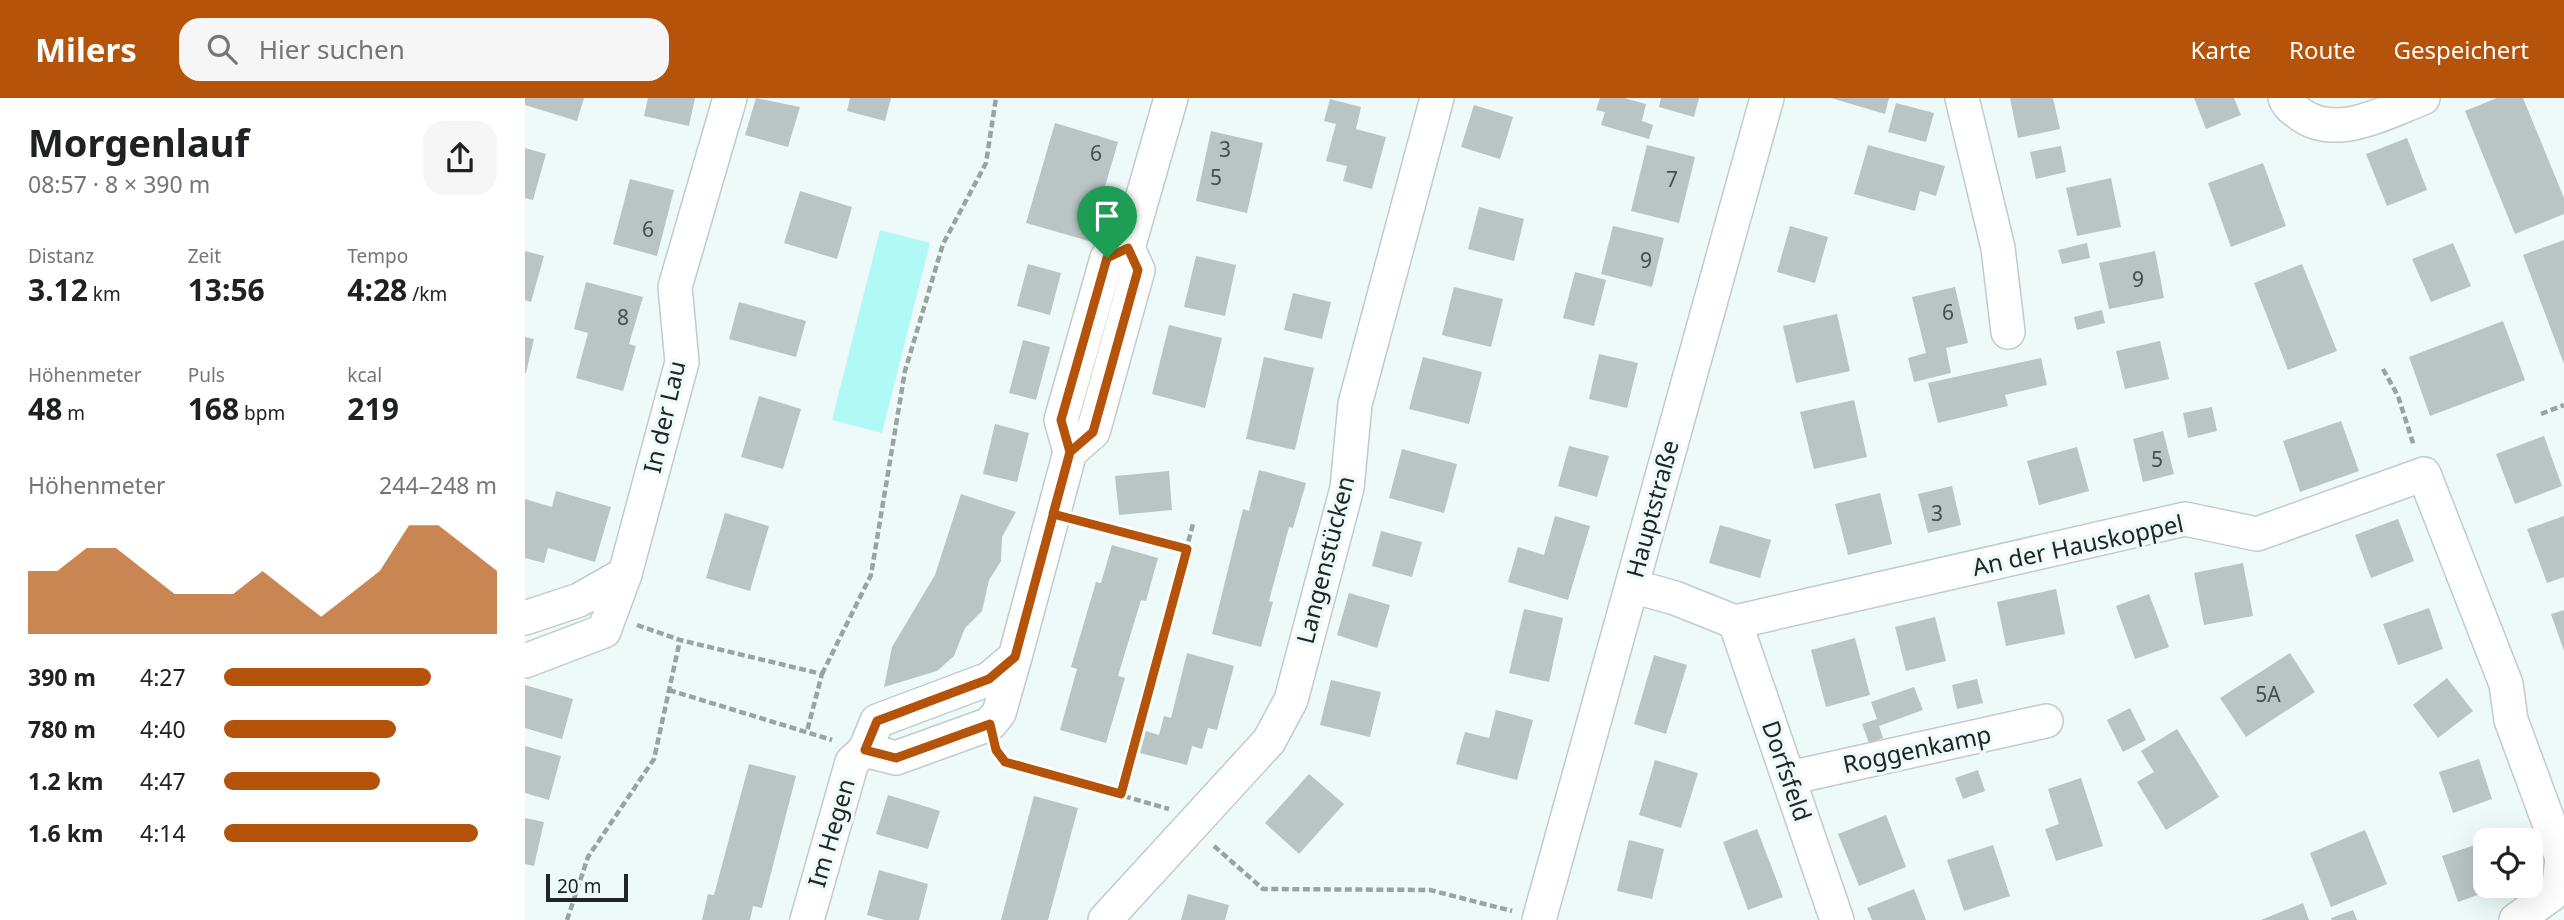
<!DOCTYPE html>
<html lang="de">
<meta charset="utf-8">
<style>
:root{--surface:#fff;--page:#f6f6f6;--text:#202124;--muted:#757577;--accent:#b45309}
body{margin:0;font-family:"Noto Sans",sans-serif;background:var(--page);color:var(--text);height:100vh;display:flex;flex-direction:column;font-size:26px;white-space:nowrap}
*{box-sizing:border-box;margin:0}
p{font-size:23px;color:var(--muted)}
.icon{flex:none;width:38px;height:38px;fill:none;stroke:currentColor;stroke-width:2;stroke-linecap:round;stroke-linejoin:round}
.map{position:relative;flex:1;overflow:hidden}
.sheet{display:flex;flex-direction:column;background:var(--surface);width:525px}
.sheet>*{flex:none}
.tools{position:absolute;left:1948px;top:730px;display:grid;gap:14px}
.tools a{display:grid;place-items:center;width:70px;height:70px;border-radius:14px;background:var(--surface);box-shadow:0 7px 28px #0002;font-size:35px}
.scale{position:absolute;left:21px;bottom:18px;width:82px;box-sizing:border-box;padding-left:7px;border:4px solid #202525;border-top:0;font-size:19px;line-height:24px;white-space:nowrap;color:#202525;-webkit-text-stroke:5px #edfaf9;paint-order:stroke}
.pin{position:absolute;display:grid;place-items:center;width:60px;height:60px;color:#fff;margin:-72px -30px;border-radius:50% 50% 50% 0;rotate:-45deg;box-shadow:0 0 7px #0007}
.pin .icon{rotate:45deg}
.round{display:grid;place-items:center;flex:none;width:74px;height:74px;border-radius:21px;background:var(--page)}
.summary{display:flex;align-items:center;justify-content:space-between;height:119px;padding:0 28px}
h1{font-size:38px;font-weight:700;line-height:52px}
.metrics{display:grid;grid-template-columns:repeat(3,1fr);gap:10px;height:119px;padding:7px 28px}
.metrics div{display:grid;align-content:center}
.metrics b{font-size:30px;font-weight:700}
.metrics small{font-size:19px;font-weight:400}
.metrics p{font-size:19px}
.chart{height:196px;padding:14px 28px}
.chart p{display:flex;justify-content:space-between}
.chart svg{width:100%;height:126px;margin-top:7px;fill:var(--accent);opacity:.7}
ul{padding:0 28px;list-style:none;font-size:23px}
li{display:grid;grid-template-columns:112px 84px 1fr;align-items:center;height:52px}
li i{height:18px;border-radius:9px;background:var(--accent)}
header{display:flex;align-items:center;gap:42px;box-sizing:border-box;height:98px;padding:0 35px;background:var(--accent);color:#fff}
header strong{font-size:33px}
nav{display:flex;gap:38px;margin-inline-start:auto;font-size:24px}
.search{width:490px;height:63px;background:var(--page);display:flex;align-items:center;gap:18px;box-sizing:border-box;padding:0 24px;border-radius:21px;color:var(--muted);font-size:26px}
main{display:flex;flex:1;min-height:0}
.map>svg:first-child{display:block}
.green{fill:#b0f9f5}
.building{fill:#b8c5c4}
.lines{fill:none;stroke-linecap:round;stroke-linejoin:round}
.minor-casing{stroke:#bfcccb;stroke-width:36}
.path{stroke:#99a3a3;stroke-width:4.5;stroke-dasharray:7 3.5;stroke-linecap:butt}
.minor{stroke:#fff;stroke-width:33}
.route-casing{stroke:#fff;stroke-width:14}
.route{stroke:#b45309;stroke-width:9}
.labels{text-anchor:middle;stroke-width:7;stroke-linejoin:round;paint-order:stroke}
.number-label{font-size:21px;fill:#464d4d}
.street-label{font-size:24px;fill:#202525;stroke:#edfaf9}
</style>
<header>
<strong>Milers</strong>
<div class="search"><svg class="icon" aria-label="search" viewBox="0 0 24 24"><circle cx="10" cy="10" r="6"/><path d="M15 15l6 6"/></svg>Hier suchen</div>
<nav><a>Karte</a><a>Route</a><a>Gespeichert</a></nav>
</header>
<main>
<section class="sheet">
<div class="summary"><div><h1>Morgenlauf</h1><p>08:57 · 8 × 390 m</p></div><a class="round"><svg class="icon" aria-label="share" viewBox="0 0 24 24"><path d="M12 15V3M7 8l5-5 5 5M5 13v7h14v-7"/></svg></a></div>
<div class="metrics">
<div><p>Distanz</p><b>3.12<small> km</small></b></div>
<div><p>Zeit</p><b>13:56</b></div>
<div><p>Tempo</p><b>4:28<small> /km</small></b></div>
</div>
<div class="metrics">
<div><p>Höhenmeter</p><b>48<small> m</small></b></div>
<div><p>Puls</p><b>168<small> bpm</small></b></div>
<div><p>kcal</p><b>219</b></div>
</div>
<div class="chart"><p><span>Höhenmeter</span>244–248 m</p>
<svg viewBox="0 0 160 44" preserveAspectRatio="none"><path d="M0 44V22L10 22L20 14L30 14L40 22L50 30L60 30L70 30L80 22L90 30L100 38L110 30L120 22L130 6L140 6L150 14L160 22V44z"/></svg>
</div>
<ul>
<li><b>390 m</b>4:27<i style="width:76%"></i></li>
<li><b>780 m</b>4:40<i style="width:63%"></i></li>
<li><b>1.2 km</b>4:47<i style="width:57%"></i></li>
<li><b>1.6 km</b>4:14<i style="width:93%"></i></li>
</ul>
</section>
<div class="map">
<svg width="2039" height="822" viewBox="0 0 2039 822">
<rect width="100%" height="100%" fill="#edfaf9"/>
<!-- green -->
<path class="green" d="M355 132 405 145 357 335 307 322Z"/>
<!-- building -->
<g class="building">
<path d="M0 0H59L52 23 0 7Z"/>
<path d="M123 0H170L164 28 119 18Z"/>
<path d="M231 0 275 9 263 49 220 37Z"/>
<path d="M325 0H366L360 23 322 13Z"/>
<path d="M1075 0H1099L1121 6 1117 23 1128 27 1124 41 1076 27 1080 14 1071 12Z"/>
<path d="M1136 0H1174L1169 19 1134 9Z"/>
<path d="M1306 0H1364L1360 16Z"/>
<path d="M1485 0H1528L1535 31 1493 40Z"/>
<path d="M1669 0H1709L1716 17 1681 31Z"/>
<path d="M1972 0H1998L2039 100V116L1990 136 1940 13Z"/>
<path d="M805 1 836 9 831 31 861 39 847 91 818 83 822 68 801 63 811 26 799 23Z"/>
<path d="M1371 5 1409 15 1401 44 1363 34Z"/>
<path d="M949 7 988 19 975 61 936 49Z"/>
<path d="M530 25 593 44 564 143 501 125Z"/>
<path d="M686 33 738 45 722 115 671 103Z"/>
<path d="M1882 40 1902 92 1862 108 1841 56Z"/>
<path d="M1122 47 1170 59 1154 125 1106 113Z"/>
<path d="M1343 47 1420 68 1411 98 1395 93 1390 113 1329 96Z"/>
<path d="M1536 48 1541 74 1511 81 1505 54Z"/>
<path d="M0 50 21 56 8 102 0 100Z"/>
<path d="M1738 65 1761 128 1706 149 1683 85Z"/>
<path d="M1586 80 1596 129 1552 138 1541 90Z"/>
<path d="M105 81 149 92 132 158 88 146Z"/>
<path d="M275 93 327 109 312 161 259 145Z"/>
<path d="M954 109 999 121 989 163 943 151Z"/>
<path d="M1088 128 1139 140 1127 189 1076 176Z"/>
<path d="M1265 128 1303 139 1290 185 1252 174Z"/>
<path d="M2039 142V266L1998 157Z"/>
<path d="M1562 145 1565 160 1537 166 1533 152Z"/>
<path d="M1928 145 1946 188 1906 204 1887 161Z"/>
<path d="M0 153 19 158 6 204 0 202Z"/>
<path d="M1630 153 1639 200 1584 211 1574 165Z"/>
<path d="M671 158 711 167 700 218 659 209Z"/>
<path d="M503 166 536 175 525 217 492 208Z"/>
<path d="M1777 166 1812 253 1763 272 1729 185Z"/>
<path d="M1050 174 1081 182 1069 228 1038 220Z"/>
<path d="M61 184 118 199 104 246 111 248 98 293 51 280 63 235 49 231Z"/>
<path d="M929 189 978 201 966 249 917 237Z"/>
<path d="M1430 189 1443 245 1421 250 1426 275 1389 284 1383 260 1401 255 1387 199Z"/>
<path d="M768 195 806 204 797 241 759 232Z"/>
<path d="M214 204 281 223 271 259 204 241Z"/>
<path d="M1577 212 1580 225 1552 232 1549 219Z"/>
<path d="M1312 216 1325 273 1271 285 1258 228Z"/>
<path d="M1978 223 2000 282 1905 318 1884 259Z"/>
<path d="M644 227 697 240 680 310 627 296Z"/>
<path d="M0 239 9 241 1 275H0Z"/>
<path d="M498 242 525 249 511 302 484 295Z"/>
<path d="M1635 243 1644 281 1600 291 1591 253Z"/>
<path d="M1074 256 1113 265 1102 310 1064 301Z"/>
<path d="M739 259 789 270 770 352 721 341Z"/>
<path d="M898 259 957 274 944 326 884 311Z"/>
<path d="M1516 260 1522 287 1480 297 1483 308 1413 325 1403 285Z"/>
<path d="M234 298 276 311 258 371 216 359Z"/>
<path d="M1329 302 1342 359 1289 371 1275 314Z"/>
<path d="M1687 309 1692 333 1663 340 1658 315Z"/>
<path d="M1816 323 1834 373 1775 394 1758 343Z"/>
<path d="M470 326 504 335 492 384 458 376Z"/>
<path d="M1638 333 1649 376 1618 384 1608 341Z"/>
<path d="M2019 338 2037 388 1990 406 1971 356Z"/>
<path d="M1044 348 1084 358 1072 399 1033 388Z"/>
<path d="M1552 349 1564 393 1514 407 1502 363Z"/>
<path d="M877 351 932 366 919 415 864 400Z"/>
<path d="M734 372 781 385 768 430 764 429 744 503 748 504 736 549 687 536 718 411 724 413Z"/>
<path d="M644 373 647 412 594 417 590 378Z"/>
<path d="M1427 388 1436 427 1403 435 1393 396Z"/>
<path d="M31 393 86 409 70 464 23 450 19 465 0 460V401L27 409Z"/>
<path d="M1355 395 1367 446 1323 457 1310 406Z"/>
<path d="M436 396 491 414 477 439 476 463 464 482 457 513 440 530 429 558 412 573 359 589 367 549 410 477Z"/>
<path d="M200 415 244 428 225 493 181 480Z"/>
<path d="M1030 418 1065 428 1043 502 983 484 993 449 1019 457Z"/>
<path d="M2039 418V479L2022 485 2002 431Z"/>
<path d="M1873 421 1889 463 1846 480 1830 437Z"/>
<path d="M1195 427 1246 442 1235 480 1184 465Z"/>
<path d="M856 433 897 444 887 479 847 468Z"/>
<path d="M587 447 633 460 621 503 616 502 593 578 600 580 581 645 535 632 552 571 546 569 571 484 576 485Z"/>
<path d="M1718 465 1728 518 1679 527 1669 475Z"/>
<path d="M1531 491 1540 536 1481 548 1472 504Z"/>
<path d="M824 495 865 507 852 550 812 537Z"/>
<path d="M1624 496 1644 549 1610 561 1591 508Z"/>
<path d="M1904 510 1918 551 1873 567 1858 526Z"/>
<path d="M999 511 1038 520 1024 584 984 575Z"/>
<path d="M2039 512V553L2026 516Z"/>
<path d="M1410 519 1421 563 1381 573 1370 529Z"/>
<path d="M1330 540 1345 597 1301 609 1286 552Z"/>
<path d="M662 555 709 568 692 632 683 630 677 651 667 648 662 667 615 655 621 633 634 637 639 618 646 620Z"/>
<path d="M1765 555 1790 594 1721 639 1695 600Z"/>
<path d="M1129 557 1162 567 1141 636 1109 626Z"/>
<path d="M1922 580 1948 613 1913 640 1888 607Z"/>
<path d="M1452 581 1458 605 1432 611 1427 587Z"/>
<path d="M806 582 856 594 845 639 795 627Z"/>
<path d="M0 587 48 601 37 641 0 630Z"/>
<path d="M1389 589 1398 612 1354 628 1358 640 1344 645 1337 626 1352 621 1346 604Z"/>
<path d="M1605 610 1621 642 1598 654 1582 622Z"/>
<path d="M971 612 1008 622 992 682 931 666 940 634 964 640Z"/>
<path d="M1652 631 1694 699 1641 732 1612 684 1629 674 1616 653Z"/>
<path d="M0 648 36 658 24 702 0 695Z"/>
<path d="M1954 661 1967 701 1928 715 1914 674Z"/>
<path d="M1130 662 1173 675 1156 730 1114 717Z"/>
<path d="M224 666 271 678 237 810 228 808 225 822H177L183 796 189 797Z"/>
<path d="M1453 672 1460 693 1438 701 1430 680Z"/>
<path d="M784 676 819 706 774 756 740 725Z"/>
<path d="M1556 680 1578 748 1531 763 1520 731 1534 726 1523 691Z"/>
<path d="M363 697 415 713 403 751 351 736Z"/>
<path d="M509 698 553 710 523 822H476Z"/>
<path d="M1361 717 1381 769 1334 788 1313 736Z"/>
<path d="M0 720 19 724 9 768 0 766Z"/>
<path d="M1232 731 1258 799 1223 812 1198 744Z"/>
<path d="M1840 732 1862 786 1806 809 1785 755Z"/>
<path d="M1104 742 1139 751 1127 801 1092 793Z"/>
<path d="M1953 746 1960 765V788H1968L1969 791 1933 804 1917 758Z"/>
<path d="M1468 747 1485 798 1439 813 1422 762Z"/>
<path d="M354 772 403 786 394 822H360L342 817Z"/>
<path d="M1389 791 1401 822H1347L1342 810Z"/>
<path d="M663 796 704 807 700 822H656Z"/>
<path d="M1778 805 1784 822H1736Z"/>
<path d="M1828 812 1832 822H1807L1806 820Z"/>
</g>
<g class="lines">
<defs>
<g id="minor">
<path d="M1437 0 1473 150 1483 234"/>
<path d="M1760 0C1763 8 1768 11 1775 16 1811 43 1861 14 1898 0"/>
<path d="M545 354 568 334 613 172 603 150"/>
<path d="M1107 488 1150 500 1210 524 1660 421 1732 436 1899 376 1981 586 1986 622 2037 760 2034 787 2026 797 1991 822"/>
<path d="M0 520 54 502 100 476 157 264 150 189 205 0"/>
<path d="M1210 524 1312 822"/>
<path d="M0 563 79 533 100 476"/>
<path d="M340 652 371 660 465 626 474 615 490 559"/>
<path d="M1264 680 1521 623"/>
<path d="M282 822 327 664 340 652 352 623 464 581 490 559 545 354 536 322 582 160 603 150 646 0"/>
<path d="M580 822 744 643 766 602 822 390 830 306 912 0"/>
<path d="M1014 822 1242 0"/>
</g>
</defs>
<!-- minor casing -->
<use href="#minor" class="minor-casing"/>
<!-- path -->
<g class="path">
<path d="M1858 271 1873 298 1889 348"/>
<path d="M2016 316 2039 307"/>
<path d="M558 423 662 451"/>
<path d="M112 527 155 542 297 576 282 633"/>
<path d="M297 576 346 477 380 273 418 146 461 65 471 0"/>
<path d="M144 592 307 642"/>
<path d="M472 654 480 664 644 711"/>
<path d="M596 697 668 426"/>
<path d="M689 748 738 791 905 792 987 813"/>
<path d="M42 822 63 759 129 661 155 542"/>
</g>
<!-- minor -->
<use href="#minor" class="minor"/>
</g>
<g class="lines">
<defs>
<path id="route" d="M582 160 536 322 545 354 490 559 464 581 352 623 340 652 371 660 465 626 471 652 480 664 596 696 662 451 528 416 545 354 568 334 613 172 603 150 582 160"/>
</defs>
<!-- route casing -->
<use href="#route" class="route-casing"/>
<!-- route -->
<use href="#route" class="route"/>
</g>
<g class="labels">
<!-- number labels -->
<g class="number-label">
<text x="700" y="59">3</text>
<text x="571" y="63">6</text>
<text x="691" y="87">5</text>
<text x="1147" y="89">7</text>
<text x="123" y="139">6</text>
<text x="1121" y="170">9</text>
<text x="1613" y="189">9</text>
<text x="1423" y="222">6</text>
<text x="98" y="227">8</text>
<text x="1632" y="369">5</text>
<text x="1412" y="423">3</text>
<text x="1743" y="604">5A</text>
</g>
<!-- street labels -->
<g class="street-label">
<text transform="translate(140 319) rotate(-77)" y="8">In der Lau</text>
<text transform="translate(1128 411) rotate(-75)" y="8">Hauptstraße</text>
<text transform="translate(1553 448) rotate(-12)" y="8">An der Hauskoppel</text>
<text transform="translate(801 462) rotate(-76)" y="8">Langenstücken</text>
<text transform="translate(1392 652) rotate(-12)" y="8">Roggenkamp</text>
<text transform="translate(1261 673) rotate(71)" y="8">Dorfsfeld</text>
<text transform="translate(307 735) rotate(-74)" y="8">Im Hegen</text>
</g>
</g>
</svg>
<div class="tools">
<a><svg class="icon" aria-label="locate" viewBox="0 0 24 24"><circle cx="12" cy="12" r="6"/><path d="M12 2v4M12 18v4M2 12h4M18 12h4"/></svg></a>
</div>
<div class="scale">20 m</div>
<div class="pin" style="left:582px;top:160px;background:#1e9e55"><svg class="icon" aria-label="arrive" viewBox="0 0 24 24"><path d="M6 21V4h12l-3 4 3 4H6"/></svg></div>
</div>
</main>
